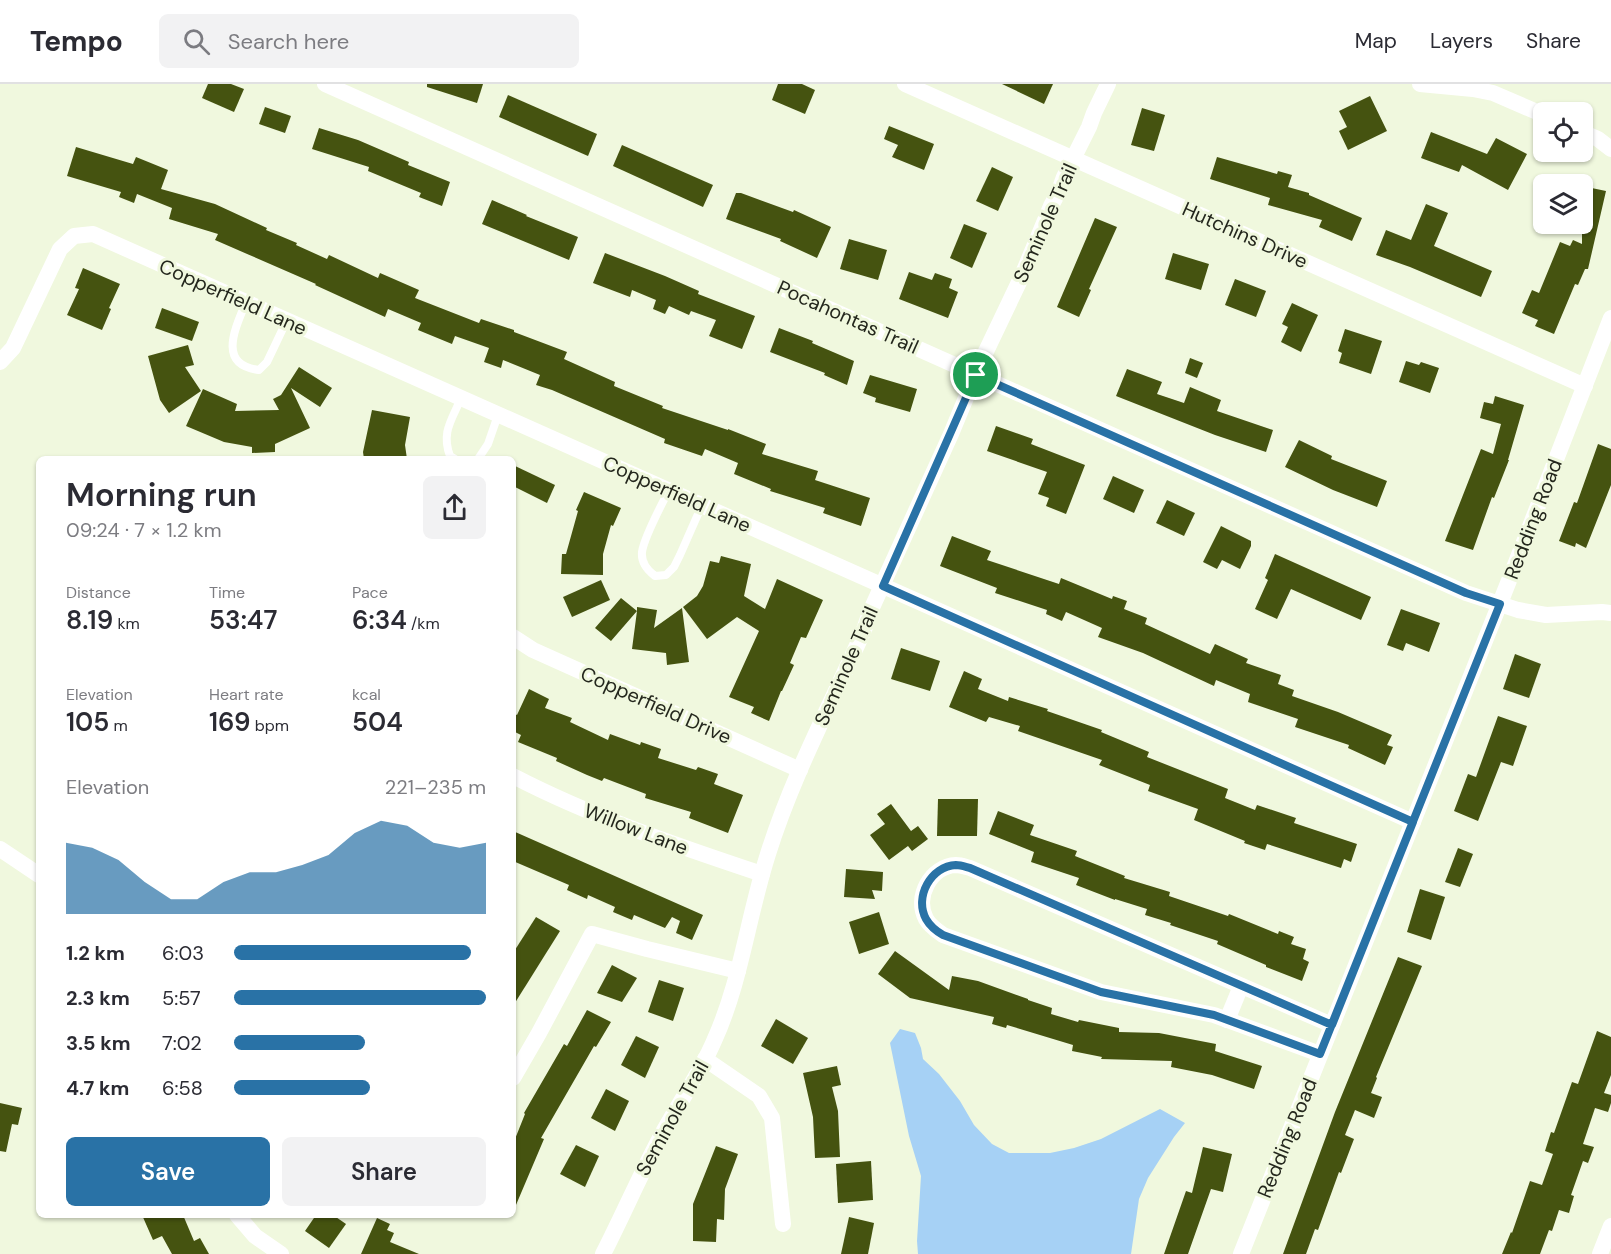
<!DOCTYPE html>
<meta charset="utf-8">
<style>
:root{--surface:#fff;--page:#f2f2f3;--text:#2b2b33;--muted:#7c7c81;--line:#e1e1e2;--accent:#2972a6}
body{margin:0;font-family:"DM Sans",sans-serif;background:var(--page);color:var(--text);height:100vh;display:flex;flex-direction:column;font-size:22px;white-space:nowrap}
*{box-sizing:border-box;margin:0}
p{font-size:20px;color:var(--muted)}
.icon{flex:none;width:33px;height:33px;fill:none;stroke:currentColor;stroke-width:2;stroke-linecap:round;stroke-linejoin:round}
.map{position:relative;flex:1;overflow:hidden}
.side{position:absolute;left:36px;top:372px;width:480px;height:762px;display:flex;flex-direction:column;background:var(--surface);border-radius:9px;box-shadow:0 2px 4px #0004}
.side>*{flex:none}
.tools{position:absolute;left:1533px;top:18px;display:grid;gap:12px}
.tools a{display:grid;place-items:center;width:60px;height:60px;border-radius:9px;background:var(--surface);box-shadow:0 2px 4px #0004;font-size:30px}
.pin{position:absolute;display:grid;place-items:center;width:51px;height:51px;color:#fff;margin:-26px;border:3px solid #fff;border-radius:50%;box-shadow:0 2px 6px #0007}
.round{display:grid;place-items:center;flex:none;width:63px;height:63px;border-radius:9px;background:var(--page)}
.summary{display:flex;align-items:center;justify-content:space-between;height:102px;padding:0 30px}
h1{font-size:33px;font-weight:600;line-height:45px}
.stats{display:grid;grid-template-columns:repeat(3,1fr);gap:9px;height:102px;padding:6px 30px}
.stats div{display:grid;align-content:center}
.stats b{font-size:26px;font-weight:600}
.stats small{font-size:16px;font-weight:400}
.stats p{font-size:16px}
.chart{height:168px;padding:12px 30px}
.chart p{display:flex;justify-content:space-between}
.chart svg{width:100%;height:108px;margin-top:6px;fill:var(--accent);opacity:.7}
.primary-button{display:flex;gap:12px;margin-top:auto;padding:12px 30px}
.primary-button a{flex:1;height:69px;border-radius:9px;background:var(--accent);color:#fff;font-size:24px;font-weight:600;line-height:69px;text-align:center}
.primary-button a+a{background:var(--page);color:var(--text)}
ul{padding:0 30px;list-style:none;font-size:20px}
li{display:grid;grid-template-columns:96px 72px 1fr;align-items:center;height:45px}
li i{height:15px;border-radius:8px;background:var(--accent)}
header{display:flex;align-items:center;gap:36px;box-sizing:border-box;height:84px;padding:0 30px;background:var(--surface);border-bottom:2px solid var(--line)}
header strong{font-size:28px}
nav{display:flex;gap:33px;margin-inline-start:auto;font-size:21px}
.search{width:420px;height:54px;background:var(--page);display:flex;align-items:center;gap:15px;box-sizing:border-box;padding:0 21px;border-radius:9px;color:var(--muted);font-size:22px}
.map>svg:first-child{display:block}
.water{fill:#a6d1f5}
.building{fill:#455310}
.lines{fill:none;stroke-linecap:round;stroke-linejoin:round}
.lane{stroke:#fff;stroke-width:8}
.street{stroke:#fff;stroke-width:16}
.route-casing{stroke:#fff;stroke-width:12}
.route{stroke:#2972a6;stroke-width:8}
.labels{text-anchor:middle;stroke-width:6;stroke-linejoin:round;paint-order:stroke}
.street-label{font-size:20px;fill:#24271d;stroke:#f0f8de}
</style>
<header>
<strong>Tempo</strong>
<div class="search"><svg class="icon" aria-label="search" viewBox="0 0 24 24"><circle cx="10" cy="10" r="6"/><path d="M15 15l6 6"/></svg>Search here</div>
<nav><a>Map</a><a>Layers</a><a>Share</a></nav>
</header>
<div class="map">
<svg width="1611" height="1170" viewBox="0 0 1611 1170">
<rect width="100%" height="100%" fill="#f0f8de"/>
<!-- water -->
<path class="water" d="M900 945 915 949 921 964 923 975 939 990 960 1017 974 1041 992 1060 1009 1069H1050L1074 1064 1101 1055 1160 1025 1185 1039 1174 1053 1148 1094 1139 1115 1131 1170H918L917 1157 921 1092 909 1052 890 959Z"/>
<!-- building -->
<g class="building">
<path d="M208 0H231L244 5 234 28 202 14Z"/>
<path d="M427 0H483L477 19 427 3Z"/>
<path d="M778 0H802L815 6 805 30 772 16Z"/>
<path d="M1002 0H1053L1044 20Z"/>
<path d="M508 11 597 50 588 72 499 33Z"/>
<path d="M1370 12 1387 47 1348 66 1339 47 1347 43 1339 27Z"/>
<path d="M265 23 291 32 285 49 259 40Z"/>
<path d="M1142 24 1165 31 1154 67 1131 61Z"/>
<path d="M889 42 934 60 924 86 892 73 898 61 884 55Z"/>
<path d="M319 44 358 56 409 78 408 81 450 98 442 122 419 113 421 109 368 87 369 83 312 65Z"/>
<path d="M1431 48 1487 70 1496 54 1527 70 1508 106 1462 81 1459 88 1421 74Z"/>
<path d="M622 61 713 101 703 123 613 82Z"/>
<path d="M76 63 133 80 136 73 168 86 161 105 215 120 267 144 266 146 297 159 296 161 327 175 329 171 378 194 380 189 419 206 415 214 479 239 481 235 514 246V248L567 268 564 275 615 298 614 302 663 322 662 324 728 346V345L766 360 762 370 818 387 815 396 870 414 861 442 823 429 825 424 770 407 771 405 734 390 738 379 705 365 702 372 664 359 665 355 552 306 536 301 540 291 503 276 501 284 484 278 489 264 455 252 452 260 418 246 421 239 388 225 385 233 315 201 316 200 215 156 218 150 169 135 172 124 137 110 134 119 119 113 121 108 67 92Z"/>
<path d="M1217 73 1277 90 1278 87 1292 91 1288 103 1309 109V111L1362 134 1352 157 1319 143 1322 136 1268 121 1270 114 1210 95Z"/>
<path d="M992 83 1013 93 998 127 976 117Z"/>
<path d="M1582 102 1606 107 1588 185H1585L1578 201 1575 200 1554 250 1535 242 1538 236 1522 229 1532 206 1539 209 1560 158 1570 162 1573 156 1582 160Z"/>
<path d="M736 109H741L793 128 794 126 831 143 817 174 780 157 781 155 726 135Z"/>
<path d="M492 116 527 131 526 132 578 153 569 176 482 140Z"/>
<path d="M1426 120 1448 129 1434 162 1492 187 1481 213 1410 183 1376 171 1386 146 1411 156Z"/>
<path d="M1095 134 1117 143 1089 205 1091 206 1079 233 1057 223Z"/>
<path d="M964 140 987 149 972 184 950 174Z"/>
<path d="M849 155 887 166 878 196 840 185Z"/>
<path d="M605 169 665 192 699 207 698 210 755 232 742 265 709 252 716 236 691 227 689 231 669 222 665 230 653 225 656 216 632 206 630 213 593 199Z"/>
<path d="M1173 169 1209 180 1201 206 1165 195Z"/>
<path d="M83 184 120 200 109 224 111 225 102 246 67 231 79 205 75 204Z"/>
<path d="M909 188 932 196 935 189 952 195 949 204 958 208 948 234 899 215Z"/>
<path d="M1235 195 1266 207 1256 233 1225 221Z"/>
<path d="M1292 219 1318 231 1301 268 1281 258 1288 243 1282 240Z"/>
<path d="M162 224 199 238 192 257 155 244Z"/>
<path d="M779 244 813 257 812 259 854 277 847 301 824 291 825 289 770 268Z"/>
<path d="M1345 245 1382 257 1371 290 1339 279 1342 269 1338 267Z"/>
<path d="M188 261 194 281 185 283 201 307 169 329 160 316 148 272Z"/>
<path d="M1190 274 1203 279 1197 294 1185 289Z"/>
<path d="M1406 277 1419 281 1421 278 1439 284 1430 309 1399 298Z"/>
<path d="M299 283 332 304 320 323 291 304 310 344 275 360V368L252 369V363L224 358 186 342 203 305 237 320 235 327 279 326 273 315 281 311Z"/>
<path d="M1127 285 1162 298 1157 310 1184 319 1190 303 1221 316 1217 327 1273 346 1266 368 1215 351 1116 312Z"/>
<path d="M870 291 917 305 910 328 875 318 876 314 863 309Z"/>
<path d="M1495 312 1524 321 1508 376H1509L1494 414 1492 413 1473 466 1445 457 1481 365 1493 370 1501 340 1480 334 1484 318 1493 320Z"/>
<path d="M372 326 410 333 405 361 407 375H364L363 368Z"/>
<path d="M996 342 1033 355 1031 360 1085 381 1066 430 1046 422 1049 414 1038 410 1047 388 987 367Z"/>
<path d="M1299 356 1332 372 1331 375 1387 397 1377 423 1333 406 1285 383Z"/>
<path d="M1598 360 1611 365V401L1586 464 1576 459 1575 463 1559 457 1574 418 1577 419Z"/>
<path d="M513 381 555 401 547 419 513 402Z"/>
<path d="M1113 392 1144 406 1134 429 1103 415Z"/>
<path d="M584 408 621 424 613 442 611 441 603 470V491L561 490 562 470H566L578 427 576 426Z"/>
<path d="M1167 416 1195 429 1184 452 1156 439Z"/>
<path d="M1221 442 1251 457V462L1240 485 1222 476 1217 485 1203 478Z"/>
<path d="M952 452 991 467 987 476 1059 500 1061 494 1112 515 1113 512 1127 517 1124 525 1147 534 1145 540 1210 570 1215 560 1248 575 1246 579 1281 591 1278 600 1294 606 1292 612 1338 628 1392 651 1387 661 1393 663 1385 681 1348 664 1349 661 1295 643 1298 635 1248 618 1250 610 1216 596 1214 602 1143 569 1098 553 1102 544 1066 528 1062 537 1046 530 1047 526 995 509 997 504 940 482Z"/>
<path d="M1275 470 1371 513 1361 536 1291 505 1277 535 1255 525 1268 496 1265 494Z"/>
<path d="M721 472 751 480 744 512 765 525 777 495 823 516 806 554 801 553 790 579 794 581 782 607H781L769 637 751 629 754 623 729 613 759 547 737 533 707 555 683 523 697 512 703 502 710 477 719 479Z"/>
<path d="M601 496 610 516 572 533 563 513Z"/>
<path d="M621 514 637 527V523L657 526 654 544 682 524 689 578 667 581 666 569 632 565 637 527 611 557 595 544Z"/>
<path d="M1401 525 1440 539 1429 568 1406 559 1403 567 1387 561Z"/>
<path d="M901 564 940 577 930 607 891 595Z"/>
<path d="M1515 570 1541 580 1529 614 1503 605Z"/>
<path d="M964 587 982 595 978 605 1008 617 1009 613 1048 625 1047 627 1102 646 1101 648 1149 668 1147 673 1228 705 1225 714 1255 726 1257 721 1296 734 1294 739 1357 760 1351 778 1344 775 1341 784 1267 760 1265 766 1244 759 1245 757 1194 736 1198 725 1148 707 1150 701 1099 681 1102 676 1018 647 1020 642 989 633 986 638 949 623Z"/>
<path d="M529 605 549 615 545 624 572 634 570 638 608 656 610 650 640 661 641 658 661 665 658 674 696 686 698 683 718 690 714 700 743 711 728 749 689 734 691 728 645 714 646 710 604 694 602 697 587 691 556 677 557 674 518 658 521 651 513 647V629L517 631Z"/>
<path d="M1498 632 1527 642 1513 682 1501 678 1478 737 1454 727 1468 690 1476 693Z"/>
<path d="M938 715H978L977 752H937Z"/>
<path d="M891 720 911 747 918 742 928 755 912 767 908 762 889 776 870 751 885 740 877 730Z"/>
<path d="M998 727 1034 741 1030 751 1077 767 1075 772 1125 792 1124 794 1170 808 1169 812 1228 832 1229 830 1278 850 1279 847 1294 853 1291 860 1306 865 1303 875 1309 878 1302 897 1266 883V881L1217 860 1218 857 1170 841 1171 839 1145 831 1147 825 1115 815V816L1076 801 1079 794 1031 778 1034 768 989 750Z"/>
<path d="M513 747 703 831 692 856 676 849 680 837 672 833 665 844 634 831 632 836 613 828 615 823 588 811 587 815 567 806 569 801 513 777Z"/>
<path d="M1458 764 1473 770 1460 803 1445 798Z"/>
<path d="M846 785 883 788 882 807 872 806 875 815 844 813Z"/>
<path d="M1420 805 1445 813 1431 856 1407 848Z"/>
<path d="M879 828 889 860 859 870 849 838Z"/>
<path d="M536 833 560 847 513 922V869Z"/>
<path d="M895 867 949 906 952 892 978 897 1028 915V916L1052 924 1051 930 1078 938 1079 936 1119 944V948L1159 949 1216 960 1215 967 1262 982 1254 1005 1212 991 1171 983 1172 977 1101 975 1102 973 1072 967 1073 961 1007 941 1006 944 992 940 994 933 910 914 878 890Z"/>
<path d="M1398 873 1422 882 1376 993 1377 994 1371 1009 1382 1013 1374 1034 1355 1026 1345 1051 1354 1055 1341 1089 1339 1088 1318 1146 1315 1145 1306 1170H1283L1335 1028Z"/>
<path d="M612 881 637 894 622 918 597 909Z"/>
<path d="M659 896 684 904 673 937 648 928Z"/>
<path d="M587 926 611 938 596 963 594 962 541 1054 544 1055 513 1128V1060L525 1030 524 1029 564 960 567 962Z"/>
<path d="M776 935 808 954 793 980 761 962Z"/>
<path d="M1597 947 1611 953V991L1604 1009 1611 1011V1019L1608 1028 1595 1024 1583 1060 1594 1063 1588 1079 1583 1077 1571 1111 1574 1112 1569 1129 1559 1126 1552 1147 1549 1146 1540 1170H1502L1511 1148 1512 1149 1530 1097 1542 1101 1553 1070 1545 1067 1551 1048 1554 1049 1572 998 1578 1000Z"/>
<path d="M636 952 659 963 645 994 621 981Z"/>
<path d="M837 982 841 1001 832 1003 838 1027 840 1073 815 1074 813 1033 803 989Z"/>
<path d="M606 1005 629 1017 615 1047 591 1034Z"/>
<path d="M0 1019 22 1024 18 1041 12 1040 6 1068 0 1067Z"/>
<path d="M576 1061 599 1072 585 1103 560 1090Z"/>
<path d="M716 1062 738 1070 725 1105 724 1136 717 1135 716 1158 693 1157V1120Z"/>
<path d="M1203 1063 1232 1070 1223 1108 1211 1105 1188 1170H1164L1186 1107 1192 1109Z"/>
<path d="M871 1077 873 1116 838 1119 836 1080Z"/>
<path d="M142 1131H183L194 1157 200 1154 209 1170H172L162 1152 153 1156Z"/>
<path d="M316 1131H333L346 1140 329 1164 305 1147Z"/>
<path d="M849 1133 874 1139 868 1170H841Z"/>
<path d="M377 1134 390 1140 387 1146 394 1149 390 1158 419 1170H361Z"/>
</g>
<g class="lines">
<!-- lane -->
<g class="lane">
<path d="M246 218C235 245 217 281 259 286L267 278 287 236"/>
<path d="M455 375 450 372C441 348 452 336 461 314"/>
<path d="M478 375 488 360 498 331"/>
<path d="M669 406C661 422 644 453 642 468 641 478 647 486 655 492L666 491 674 483 680 471 702 421"/>
</g>
<!-- street -->
<g class="street">
<path d="M325 0 1466 509 1518 526 1546 531 1602 528 1611 529"/>
<path d="M905 0 1585 302"/>
<path d="M1420 0 1473 5 1493 9 1544 31"/>
<path d="M1582 48 1598 55 1611 65"/>
<path d="M0 278 13 264 60 165 74 152 93 150 1413 738"/>
<path d="M513 553 533 566 800 686"/>
<path d="M513 692C592 733 678 762 762 790"/>
<path d="M0 765 39 791"/>
<path d="M1227 936 1241 902"/>
<path d="M1320 970 1214 931 1101 908 943 851C936 846 930 842 926 835 914 813 931 782 956 781 961 781 966 783 970 784L1332 941"/>
<path d="M705 975 759 1012 772 1034 783 1140"/>
<path d="M513 994 539 949 592 850 647 865 738 887"/>
<path d="M237 1131 255 1152 281 1170"/>
<path d="M603 1170C623 1131 640 1091 661 1052 678 1020 700 990 714 957 741 898 748 832 768 770 792 693 831 620 864 546L870 528 951 350 980 280 1021 194 1051 122 1059 107 1064 93 1089 43 1094 29 1108 0"/>
<path d="M1241 1170 1510 494 1611 234"/>
<path d="M1600 1170 1611 1142"/>
</g>
</g>
<g class="lines">
<defs>
<path id="route" d="M976 291 1466 509 1500 520C1440 670 1380 820 1320 970L1214 931 1101 908 943 851C936 847 930 842 926 835 914 813 931 782 956 781 961 781 966 783 970 784L1332 941 1413 738 883 502 976 291"/>
</defs>
<!-- route casing -->
<use href="#route" class="route-casing"/>
<!-- route -->
<use href="#route" class="route"/>
</g>
<g class="labels">
<!-- street labels -->
<g class="street-label">
<text transform="translate(1045 139) rotate(-66)" y="7">Seminole Trail</text>
<text transform="translate(1245 151) rotate(24)" y="7">Hutchins Drive</text>
<text transform="translate(233 213) rotate(24)" y="7">Copperfield Lane</text>
<text transform="translate(848 233) rotate(24)" y="7">Pocahontas Trail</text>
<text transform="translate(677 410) rotate(24)" y="7">Copperfield Lane</text>
<text transform="translate(1533 435) rotate(-69)" y="7">Redding Road</text>
<text transform="translate(846 582) rotate(-66)" y="7">Seminole Trail</text>
<text transform="translate(656 621) rotate(24)" y="7">Copperfield Drive</text>
<text transform="translate(636 745) rotate(21)" y="7">Willow Lane</text>
<text transform="translate(672 1034) rotate(-61)" y="7">Seminole Trail</text>
<text transform="translate(1287 1054) rotate(-68)" y="7">Redding Road</text>
</g>
</g>
</svg>
<div class="tools">
<a><svg class="icon" aria-label="locate" viewBox="0 0 24 24"><circle cx="12" cy="12" r="6"/><path d="M12 2v4M12 18v4M2 12h4M18 12h4"/></svg></a>
<a><svg class="icon" aria-label="layers" viewBox="0 0 24 24"><path d="M12 4l9 5-9 5-9-5zM3 14l9 5 9-5"/></svg></a>
</div>
<div class="pin" style="left:976px;top:291px;background:#1e9e55"><svg class="icon" aria-label="arrive" viewBox="0 0 24 24"><path d="M6 21V4h12l-3 4 3 4H6"/></svg></div>
<section class="side">
<div class="summary"><div><h1>Morning run</h1><p>09:24 · 7 × 1.2 km</p></div><a class="round"><svg class="icon" aria-label="share" viewBox="0 0 24 24"><path d="M12 15V3M7 8l5-5 5 5M5 13v7h14v-7"/></svg></a></div>
<div class="stats">
<div><p>Distance</p><b>8.19<small> km</small></b></div>
<div><p>Time</p><b>53:47</b></div>
<div><p>Pace</p><b>6:34<small> /km</small></b></div>
</div>
<div class="stats">
<div><p>Elevation</p><b>105<small> m</small></b></div>
<div><p>Heart rate</p><b>169<small> bpm</small></b></div>
<div><p>kcal</p><b>504</b></div>
</div>
<div class="chart"><p><span>Elevation</span>221–235 m</p>
<svg viewBox="0 0 160 44" preserveAspectRatio="none"><path d="M0 44V15L10 17L20 22L30 31L40 38L50 38L60 31L70 27L80 27L90 24L100 20L110 11L120 6L130 8L140 15L150 17L160 15V44z"/></svg>
</div>
<ul>
<li><b>1.2 km</b>6:03<i style="width:94%"></i></li>
<li><b>2.3 km</b>5:57<i style="width:100%"></i></li>
<li><b>3.5 km</b>7:02<i style="width:52%"></i></li>
<li><b>4.7 km</b>6:58<i style="width:54%"></i></li>
</ul>
<div class="primary-button"><a>Save</a><a>Share</a></div>
</section>
</div>
